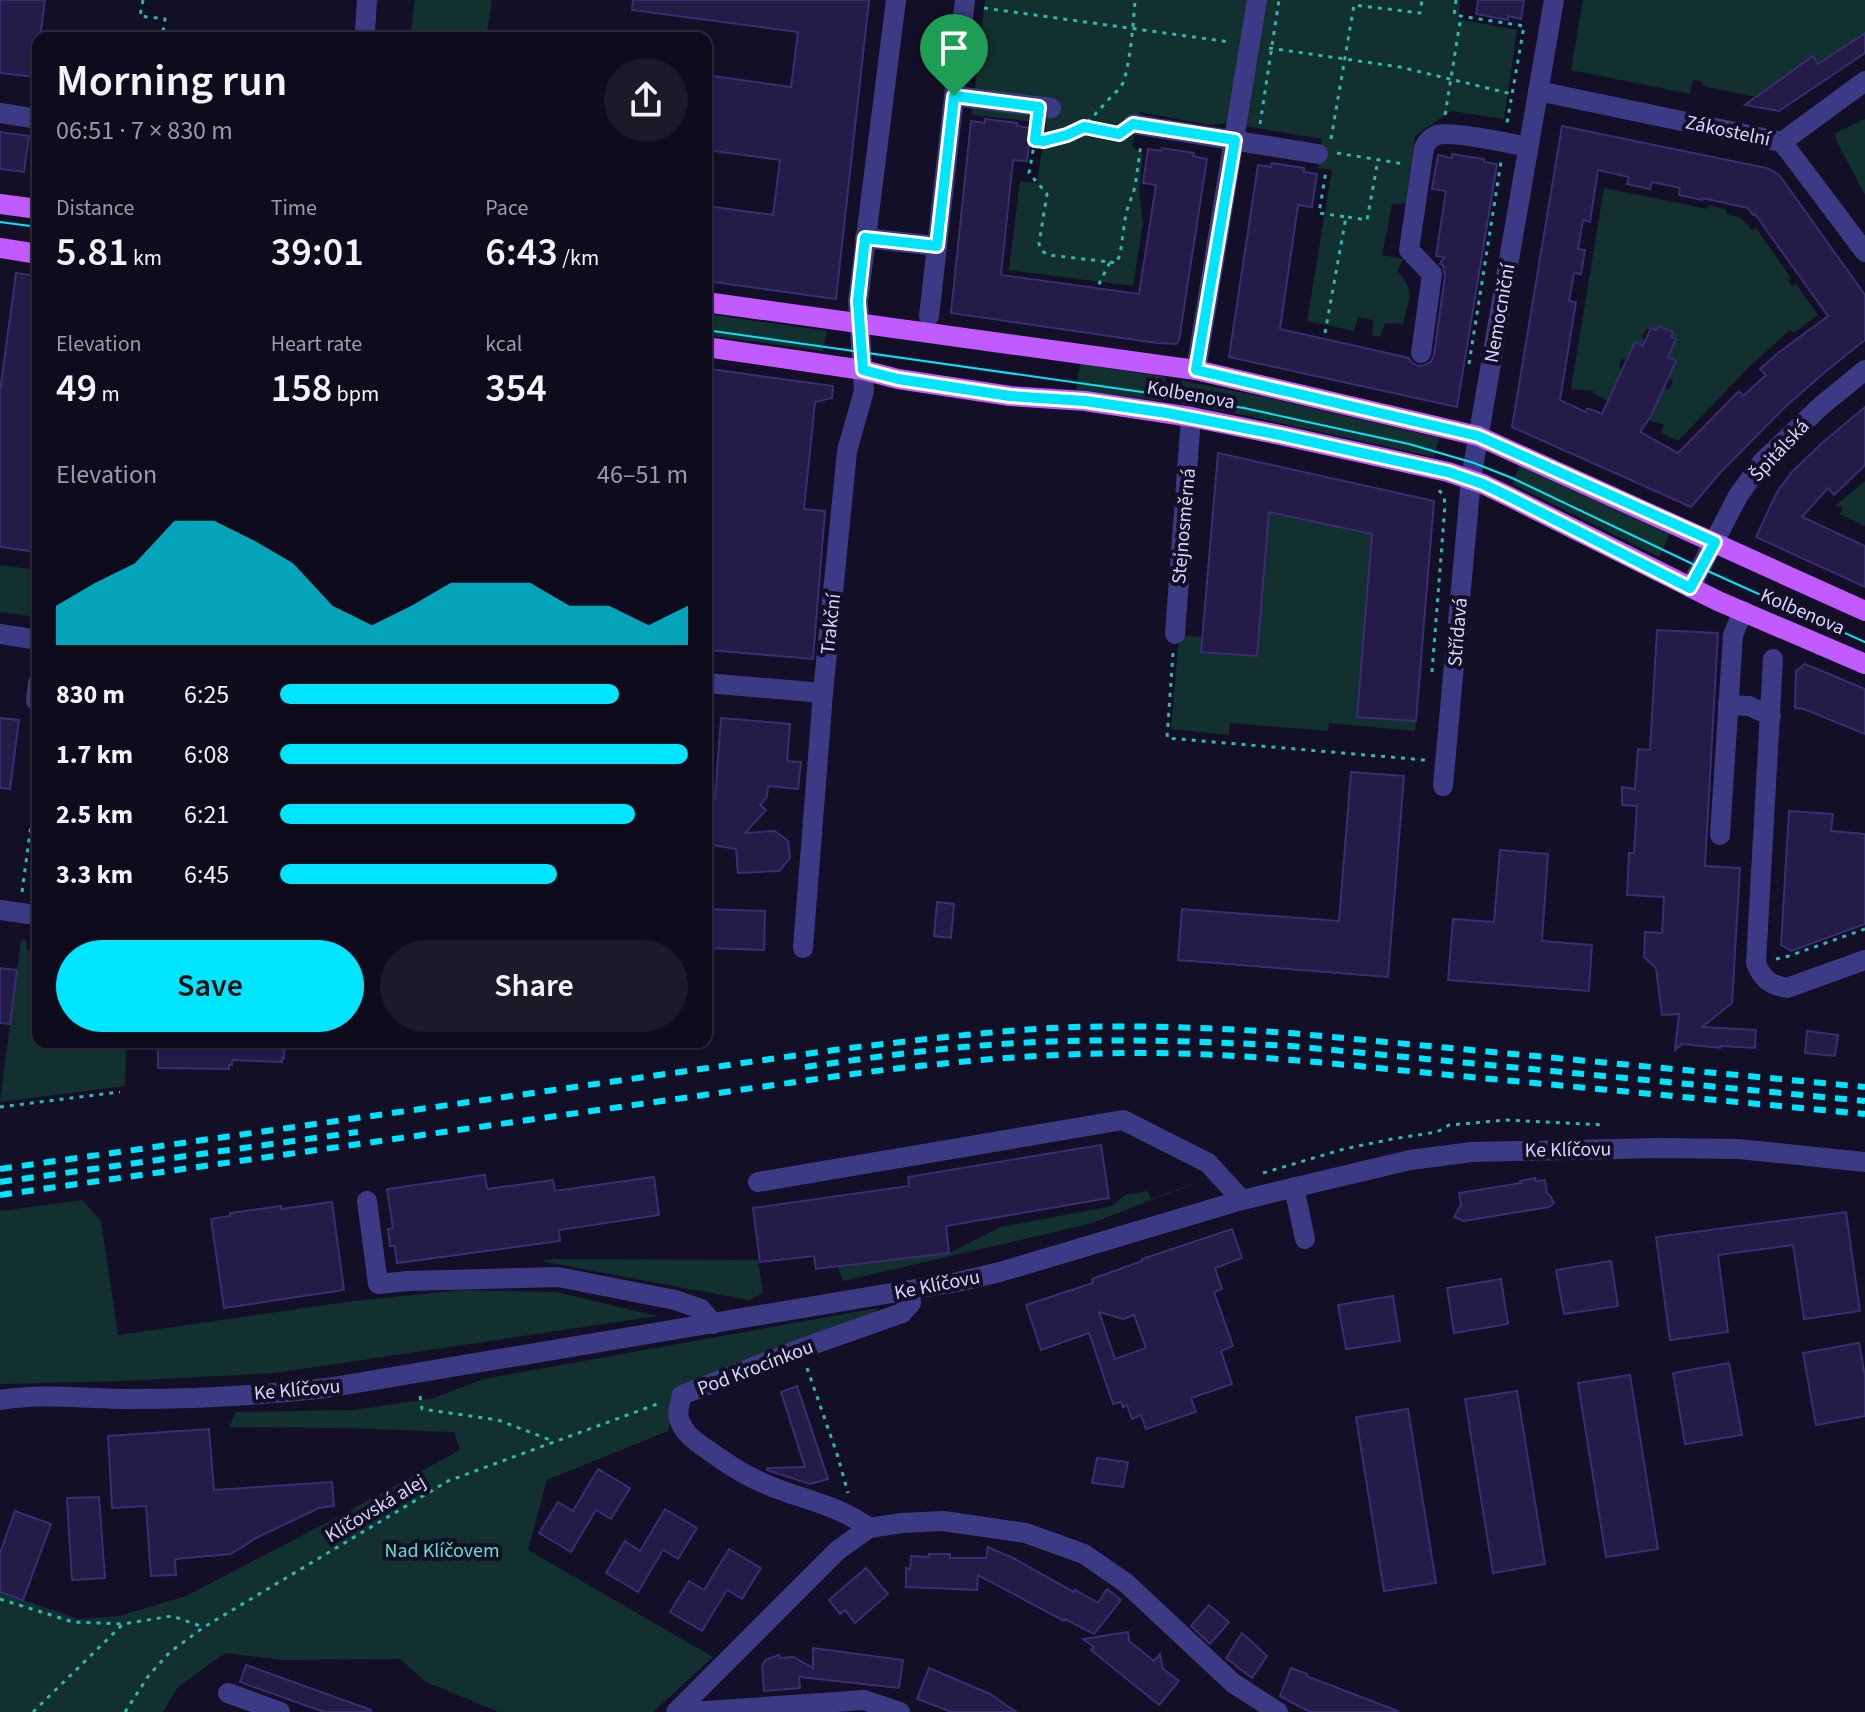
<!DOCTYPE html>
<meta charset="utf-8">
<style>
:root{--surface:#0e0b1c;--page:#1c1929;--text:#f1f3f6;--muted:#9b9ba3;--line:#2e2b3b;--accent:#00e5ff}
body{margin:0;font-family:"Source Sans 3",sans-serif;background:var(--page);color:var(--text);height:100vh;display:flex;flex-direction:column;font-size:30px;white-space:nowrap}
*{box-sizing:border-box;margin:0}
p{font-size:26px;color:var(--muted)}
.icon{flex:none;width:44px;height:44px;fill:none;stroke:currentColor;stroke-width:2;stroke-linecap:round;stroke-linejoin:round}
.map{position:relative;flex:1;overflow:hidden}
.details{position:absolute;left:32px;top:32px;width:680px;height:1016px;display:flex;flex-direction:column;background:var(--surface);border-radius:16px;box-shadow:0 2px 6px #0004,0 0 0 2px var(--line)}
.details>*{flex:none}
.pin{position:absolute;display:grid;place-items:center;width:68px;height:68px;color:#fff;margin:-82px -34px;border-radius:50% 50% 50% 0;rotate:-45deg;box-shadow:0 0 8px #0007}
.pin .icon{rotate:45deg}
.round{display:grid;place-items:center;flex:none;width:84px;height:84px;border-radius:42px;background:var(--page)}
.overview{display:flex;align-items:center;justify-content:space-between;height:136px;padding:0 24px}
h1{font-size:44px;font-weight:600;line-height:60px}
.figures{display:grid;grid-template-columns:repeat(3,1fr);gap:12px;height:136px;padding:8px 24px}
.figures div{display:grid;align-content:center}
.figures b{font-size:40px;font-weight:600}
.figures small{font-size:22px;font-weight:400}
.figures p{font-size:22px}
.chart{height:224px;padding:16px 24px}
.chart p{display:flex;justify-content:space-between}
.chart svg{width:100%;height:144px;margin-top:8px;fill:var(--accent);opacity:.7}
.cta{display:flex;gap:16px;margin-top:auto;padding:16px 24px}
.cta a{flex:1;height:92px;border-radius:48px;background:var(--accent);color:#111;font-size:32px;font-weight:600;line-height:92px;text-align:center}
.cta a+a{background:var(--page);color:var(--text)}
ul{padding:0 24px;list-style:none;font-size:26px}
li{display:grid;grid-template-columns:128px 96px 1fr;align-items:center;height:60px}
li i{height:20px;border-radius:10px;background:var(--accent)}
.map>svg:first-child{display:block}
.green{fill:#12302f}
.building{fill:#241b47;stroke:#3b2d73;stroke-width:2;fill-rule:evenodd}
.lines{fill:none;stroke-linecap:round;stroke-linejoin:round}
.path{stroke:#2fb8b0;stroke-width:3;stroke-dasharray:4 6;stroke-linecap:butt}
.minor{stroke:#3d3a85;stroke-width:20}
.major{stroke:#c25bff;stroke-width:20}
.tram{stroke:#00e5ff;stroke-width:2}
.rail{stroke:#00e5ff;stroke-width:6;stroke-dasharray:12 10;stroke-linecap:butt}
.route-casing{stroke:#fff;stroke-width:16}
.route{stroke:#00e5ff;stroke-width:10}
.labels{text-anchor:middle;stroke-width:8;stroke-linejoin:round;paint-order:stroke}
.street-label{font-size:20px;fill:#d9d4ff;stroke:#130f26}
.park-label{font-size:20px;fill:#5fe0c0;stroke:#130f26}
</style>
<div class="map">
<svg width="1865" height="1712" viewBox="0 0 1865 1712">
<rect width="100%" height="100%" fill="#130f26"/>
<!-- green -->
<g class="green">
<path d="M415 0H492L486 38H410Z"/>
<path d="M985 0H1460L1458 19 1517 30 1504 119 1451 111 1415 136 1406 203 1392 204 1382 255 1404 259 1397 271C1417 292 1408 299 1403 324L1385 323 1380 337 1372 335 1373 320 1358 317 1354 331 1307 321 1332 170 1318 168 1322 139 1228 123 1210 125 1140 112 1132 146 1143 155 1139 191 1143 224 1133 286 1009 270 1020 181 1037 183 1046 123 972 115Z"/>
<path d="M1583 0H1865V39L1819 63 1812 57 1756 97 1702 86 1703 82 1693 80 1690 94 1571 70Z"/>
<path d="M1865 119V195L1836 140 1835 133Z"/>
<path d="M1604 188 1708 209 1709 205 1727 210 1726 214 1741 218 1752 230 1756 228 1791 278 1788 280 1792 286 1796 284 1818 315 1794 333 1790 330 1748 368 1678 441 1661 433 1664 425 1649 420 1664 388 1669 389 1673 381 1668 378 1676 361 1668 357 1676 340 1671 337 1673 332 1659 326 1656 331 1646 329 1642 338 1646 340 1643 346 1635 342 1627 360 1622 358 1619 367 1623 369 1609 402 1593 393 1594 391 1571 389Z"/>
<path d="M706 314 827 331 823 351 706 335Z"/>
<path d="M1080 364 1166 377 1162 401 1076 390Z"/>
<path d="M1179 380 1269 398 1439 438 1434 457 1243 415 1175 403Z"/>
<path d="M1520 465 1670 534 1659 557 1512 484Z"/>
<path d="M1865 481V526L1840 514 1843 507 1835 506Z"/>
<path d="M1269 512 1372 534 1357 716 1416 721 1415 731 1329 723 1328 731 1230 723 1229 735 1171 729 1179 635 1202 637 1201 652 1257 656Z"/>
<path d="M0 565 38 570V617L0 612Z"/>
<path d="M21 940 27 941V950H38V1042H126L125 1086 0 1102Z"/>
<path d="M1215 1176 1089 1224 843 1281 838 1267 949 1253 1001 1227 1112 1206 1125 1195 1148 1191 1151 1199Z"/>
<path d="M82 1200 101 1221 118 1335 353 1301 462 1290 556 1292 657 1316 275 1373 124 1381 0 1384V1211Z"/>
<path d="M555 1259 758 1260 763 1293 749 1300 540 1261Z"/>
<path d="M878 1308 871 1318 677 1387 668 1431 547 1480 528 1550 713 1657 653 1712H499L426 1682 400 1659 283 1660 225 1653 178 1687 163 1712H0V1592L78 1619 119 1616 186 1596 332 1520 460 1450 454 1432 345 1428 229 1427 236 1412 354 1410 434 1398 483 1379Z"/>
</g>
<!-- building -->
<g class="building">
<path d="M0 0H45L40 38H38L35 77 0 73Z"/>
<path d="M633 0H869L836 299 706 281V206L773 215 780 160 706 150V75L791 87 798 32 632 10Z"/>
<path d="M1478 0H1524L1521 19 1508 16V20L1476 14Z"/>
<path d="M1865 33V53L1779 111 1745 105 1813 56 1818 64Z"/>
<path d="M985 119 1017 123V126L1031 128 1027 161 1013 160 1001 275 1139 294 1156 185 1143 183 1148 149 1161 151 1162 148 1194 153 1193 156 1207 159 1179 340 1176 344 1157 343 951 313 971 121 985 123Z"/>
<path d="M1562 126 1766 168 1773 171 1780 176 1865 295V340L1825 372 1785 407 1719 474 1691 507 1512 427ZM1598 170 1629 177 1627 184 1650 189 1652 182 1680 188 1679 195 1702 200V198L1748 208 1753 215 1755 214 1828 316 1778 353 1760 369 1766 375 1743 396 1739 391 1678 453 1640 432 1651 416 1676 361 1668 357 1676 339 1671 337 1673 332 1659 326 1656 330 1651 328 1643 346 1635 342 1602 414 1590 409H1587L1585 412 1560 400 1576 302 1569 301 1574 273 1581 274 1585 250 1578 249 1583 220 1590 222Z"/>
<path d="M0 132 29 136 24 172 0 169Z"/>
<path d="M1452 154 1484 159V162L1497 164 1457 407 1229 357 1258 165 1271 167 1272 163 1304 168V172L1317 174 1312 207 1298 205 1280 329 1409 358 1412 363 1418 366 1425 365 1431 362 1434 355 1445 276 1443 265 1440 264 1444 257 1436 256 1446 191 1432 189 1438 155 1452 158Z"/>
<path d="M16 273 38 276V552L0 547V392Z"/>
<path d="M710 369 833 386 832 398 815 402 804 509 825 511 813 659 708 650 710 620 706 619 708 559H706V399Z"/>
<path d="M1865 407V465L1834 495 1828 488 1802 517 1865 546V587L1756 537 1777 492 1792 472 1822 443Z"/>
<path d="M1218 453 1434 501 1416 721 1357 717 1372 534 1269 512 1257 656 1201 652Z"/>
<path d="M1657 630 1718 633 1705 866 1740 868 1732 1003 1702 1027 1756 1030 1755 1048 1720 1046V1048L1682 1044 1675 1050 1679 1014 1662 1015 1656 968 1644 957 1645 932 1662 933 1664 897 1627 895 1629 853H1634L1637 806 1622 805V787L1635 789 1638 749 1650 750Z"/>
<path d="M1805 664 1865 689V734L1804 709 1795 708 1796 671Z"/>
<path d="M0 718 19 720 10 789 0 788Z"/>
<path d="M721 718 790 724 787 761 801 762 798 789 768 786 767 797 760 805 766 810 745 833 775 831 788 841 790 858 779 871 738 873 736 849 706 844V837L712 836V834L706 833V801H709L710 797 715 798Z"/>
<path d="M1351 772 1404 776 1388 977 1178 960 1182 909 1339 921Z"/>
<path d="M1789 811 1833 814 1831 831 1865 834V924L1791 951 1781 945Z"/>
<path d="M1500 850 1548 854 1542 941 1592 945 1589 991 1448 980 1453 919 1494 922Z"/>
<path d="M937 902 954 904 951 938 934 936Z"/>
<path d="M706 909 765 911 764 950 706 948Z"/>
<path d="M0 968 17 970 10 1024 0 1023Z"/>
<path d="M1807 1031 1838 1035 1835 1056 1805 1053Z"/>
<path d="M158 1042H284V1058H282V1062L232 1060V1065H229V1069L158 1068Z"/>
<path d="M1101 1145 1109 1198 946 1226 949 1253 816 1269 814 1256 760 1262 753 1208 909 1186 908 1177Z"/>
<path d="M485 1175 487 1189 553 1180 555 1191 654 1177 659 1215 559 1230 560 1241 397 1263 395 1246H390L388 1229 393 1228 387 1189Z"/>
<path d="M1535 1178 1536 1181 1545 1180 1547 1193 1551 1197 1554 1203 1549 1207 1464 1221 1454 1217 1461 1205 1459 1193 1521 1183 1520 1181Z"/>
<path d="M332 1202 344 1290 224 1308 211 1219 230 1216V1213L281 1206V1209Z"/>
<path d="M1846 1212 1860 1311 1804 1319 1793 1245 1718 1255 1728 1332 1670 1340 1656 1237Z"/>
<path d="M1232 1229 1242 1258 1215 1268 1222 1289 1214 1292 1233 1346 1221 1351 1232 1384 1191 1398 1196 1412 1146 1429 1141 1415 1132 1419 1127 1405 1123 1407 1121 1402 1113 1404 1089 1333 1041 1350 1026 1305 1093 1283 1092 1279 1142 1261V1259ZM1099 1312 1123 1319 1134 1315 1146 1348 1115 1359Z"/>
<path d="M1611 1261 1618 1306 1564 1314 1556 1270Z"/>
<path d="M1501 1279 1508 1324 1454 1333 1447 1288Z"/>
<path d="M1393 1296 1400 1341 1346 1349 1338 1305Z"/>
<path d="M1859 1343 1865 1376V1416L1816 1425 1803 1353Z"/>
<path d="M1729 1363 1742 1435 1685 1444 1673 1373Z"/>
<path d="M1630 1375 1658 1549 1606 1557 1578 1383Z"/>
<path d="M797 1386 828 1479 810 1484 767 1470V1468L805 1467 781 1392Z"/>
<path d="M1517 1391 1545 1564 1493 1573 1465 1399Z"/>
<path d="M1408 1409 1436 1583 1384 1591 1356 1417Z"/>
<path d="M209 1429 214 1490 332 1482 334 1506 319 1508 256 1538 231 1554 175 1559 176 1575 151 1576 146 1506 112 1508 108 1436Z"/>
<path d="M1097 1458 1128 1462 1123 1487 1092 1483Z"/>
<path d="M598 1469 630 1488 611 1519 596 1510 571 1552 539 1533 558 1502 573 1511Z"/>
<path d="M99 1497 105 1578 72 1580 67 1498Z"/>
<path d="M665 1509 697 1528 678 1559 663 1550 638 1592 606 1573 625 1541 640 1551Z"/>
<path d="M15 1511 51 1524 23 1600 0 1592V1553Z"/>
<path d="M988 1547 1015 1559 1074 1592 1075 1590 1098 1603 1107 1589 1121 1600 1094 1634 1065 1619 1064 1621 978 1575 977 1590 906 1587V1568L910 1569 911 1556 929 1557V1554H950V1558H986Z"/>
<path d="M729 1549 761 1568 742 1599 727 1590 702 1631 670 1612 689 1581 704 1590Z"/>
<path d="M866 1568 888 1594 855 1623 845 1610 840 1614 829 1600Z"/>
<path d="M1209 1605 1229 1622 1210 1644 1191 1626Z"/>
<path d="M1128 1632 1129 1641 1154 1661 1160 1654 1163 1669 1179 1681 1159 1705 1091 1650 1094 1647 1083 1639Z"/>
<path d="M1242 1633 1267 1656 1252 1678 1226 1658Z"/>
<path d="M813 1648 903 1660 899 1688 799 1677 800 1688 764 1691 762 1667 765 1660 779 1655 780 1658 794 1657 813 1668Z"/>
<path d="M246 1665 371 1710V1712H324L240 1682Z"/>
<path d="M929 1668 990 1694 1016 1712H952L917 1699Z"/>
<path d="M1291 1668 1307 1674 1306 1676 1398 1711 1397 1712H1312L1302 1708 1280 1696Z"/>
</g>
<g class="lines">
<!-- path -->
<g class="path">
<path d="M143 0 140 16 165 19 162 38"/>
<path d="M1456 0 1454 15 1524 26 1507 123"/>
<path d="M984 8 1230 42"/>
<path d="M1269 48 1400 67 1512 94"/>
<path d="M1445 115 1461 16"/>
<path d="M1260 124 1279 0"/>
<path d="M1036 127 1035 140C1070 143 1087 124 1108 100 1114 94 1121 88 1124 81 1131 55 1133 26 1135 0"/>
<path d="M1084 127 1116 133"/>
<path d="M1331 139 1354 5 1420 13 1422 0"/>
<path d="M1035 140 1029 173 1047 194 1039 244 1042 251 1048 255 1110 262 1097 288"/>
<path d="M1337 153 1404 164"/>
<path d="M1348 217 1367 220 1378 160"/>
<path d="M1110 262 1116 263 1120 255 1126 213 1135 187 1141 144"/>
<path d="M1325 333 1346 217 1319 213 1326 171"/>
<path d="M1469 364 1501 162"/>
<path d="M1173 653 1167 738 1425 760"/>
<path d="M1432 672 1445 505 1444 497 1439 490"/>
<path d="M22 892 38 773"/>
<path d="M1776 959 1789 956 1865 929"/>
<path d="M0 1107 120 1092"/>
<path d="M1263 1173 1344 1149 1392 1139 1437 1132 1449 1125 1506 1120 1604 1125"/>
<path d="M807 1368 837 1454 848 1493"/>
<path d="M420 1396 422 1409 498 1420 553 1441"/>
<path d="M0 1599 73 1622 123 1624"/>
<path d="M33 1712 123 1624 172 1616 203 1627"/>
<path d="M125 1712 149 1675 170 1652 204 1627 448 1481 660 1403"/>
</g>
<!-- minor -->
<g class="minor">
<path d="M367 0 365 31 368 38"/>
<path d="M1538 91 1782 142 1865 252"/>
<path d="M954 96 1051 108"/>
<path d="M0 113 38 119"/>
<path d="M1133 124 1318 154"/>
<path d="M1782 142 1865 81"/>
<path d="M865 238 937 246"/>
<path d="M929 316 965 0"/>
<path d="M1421 353 1432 274 1409 250 1424 148C1427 141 1430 138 1437 135 1452 131 1509 143 1528 147"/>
<path d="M1196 370 1257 0"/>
<path d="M1690 588 1738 496 1762 462 1821 406 1865 370"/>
<path d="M0 634 38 640"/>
<path d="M1175 634 1191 417"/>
<path d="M1773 659 1756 963C1762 979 1770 985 1787 988L1865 960"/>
<path d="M706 683 823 693"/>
<path d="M36 701 38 682"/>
<path d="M1728 705 1749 706 1771 716"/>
<path d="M1443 786 1471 479 1554 0"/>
<path d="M1720 835 1733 635 1743 611"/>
<path d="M0 910 28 914"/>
<path d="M803 948 823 693 847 451 864 391 858 301 896 0"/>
<path d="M758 1182 1123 1120 1208 1163 1242 1200"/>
<path d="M1294 1187 1305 1239"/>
<path d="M367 1201 378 1284 408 1281 558 1277 675 1300 701 1309 713 1324"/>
<path d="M0 1400C42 1393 87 1399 130 1399 194 1399 263 1395 327 1388L957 1282 1000 1272 1242 1200 1410 1160 1472 1152 1661 1148 1739 1149 1865 1162"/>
<path d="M869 1528C838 1504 797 1499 761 1482 742 1474 725 1462 708 1450 696 1442 684 1434 679 1419 677 1411 680 1403 682 1395L800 1349 902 1313 911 1303 910 1290"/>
<path d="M228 1693 280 1712"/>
<path d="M676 1712 838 1550 869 1528 902 1523 943 1521 1026 1533 1084 1554 1126 1583 1233 1683 1278 1712"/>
<path d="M691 1712 864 1700 900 1712"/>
</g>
<!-- major -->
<g class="major">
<path d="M0 204 38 209"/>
<path d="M0 248 38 254"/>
<path d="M706 302 1196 370 1478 436 1865 611"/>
<path d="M706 347 863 370 898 379 1010 396 1085 401 1191 417 1280 435 1448 472 1483 484 1510 497 1718 601 1865 664"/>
</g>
<!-- tram -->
<g class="tram">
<path d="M0 222 38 227"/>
<path d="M706 330 1170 396 1244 408 1326 426 1409 444 1474 463 1512 478 1701 568 1865 642"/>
</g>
<!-- rail -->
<g class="rail">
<path d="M805 1067C875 1057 946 1047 1017 1043 1109 1038 1199 1041 1291 1046L1865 1101"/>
<path d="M0 1169 841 1049C919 1040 996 1030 1074 1027 1146 1025 1218 1028 1290 1033L1865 1087"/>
<path d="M0 1182 358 1132"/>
<path d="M0 1195 845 1075C943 1062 1041 1053 1141 1053 1244 1053 1346 1065 1449 1075 1588 1088 1726 1101 1865 1114"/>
</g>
</g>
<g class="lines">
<defs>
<path id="route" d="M954 96 1039 107 1035 140 1044 141 1067 135 1084 127 1119 134 1133 124 1235 140 1196 370 1478 436 1715 542 1690 588 1510 497 1483 484 1448 472 1280 435 1167 413 1085 401 1010 396 898 379 863 370 858 301 865 238 937 246Z"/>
</defs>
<!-- route casing -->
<use href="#route" class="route-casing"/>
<!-- route -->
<use href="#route" class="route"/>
</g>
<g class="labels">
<!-- street labels -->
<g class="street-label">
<text transform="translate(1728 130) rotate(12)" y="7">Zákostelní</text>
<text transform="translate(1499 313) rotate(-80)" y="7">Nemocniční</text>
<text transform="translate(1191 394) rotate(10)" y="7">Kolbenova</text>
<text transform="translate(1779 450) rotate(-47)" y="7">Špitálská</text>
<text transform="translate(1183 526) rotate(-85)" y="7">Stejnosměrná</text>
<text transform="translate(1803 611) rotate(23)" y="7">Kolbenova</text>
<text transform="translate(830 624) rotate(-84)" y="7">Trakční</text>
<text transform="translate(1457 632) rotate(-85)" y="7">Střídavá</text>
<text transform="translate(1568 1149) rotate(-1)" y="7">Ke Klíčovu</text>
<text transform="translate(937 1284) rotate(-11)" y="7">Ke Klíčovu</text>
<text transform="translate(755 1367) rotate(-21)" y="7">Pod Krocínkou</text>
<text transform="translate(297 1389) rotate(-5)" y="7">Ke Klíčovu</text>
<text transform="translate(375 1508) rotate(-31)" y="7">Klíčovská alej</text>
</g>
<!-- park labels -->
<g class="park-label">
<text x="442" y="1557">Nad Klíčovem</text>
</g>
</g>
</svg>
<div class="pin" style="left:954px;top:96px;background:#1e9e55"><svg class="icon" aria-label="arrive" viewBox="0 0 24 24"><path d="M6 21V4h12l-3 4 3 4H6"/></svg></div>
<section class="details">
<div class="overview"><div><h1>Morning run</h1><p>06:51 · 7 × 830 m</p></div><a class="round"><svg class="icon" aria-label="share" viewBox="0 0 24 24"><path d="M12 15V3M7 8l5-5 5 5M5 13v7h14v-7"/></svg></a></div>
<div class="figures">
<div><p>Distance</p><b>5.81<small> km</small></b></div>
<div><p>Time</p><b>39:01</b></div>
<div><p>Pace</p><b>6:43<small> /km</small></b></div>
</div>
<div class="figures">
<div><p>Elevation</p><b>49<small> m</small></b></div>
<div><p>Heart rate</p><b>158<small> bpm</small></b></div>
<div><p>kcal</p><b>354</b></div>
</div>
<div class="chart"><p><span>Elevation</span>46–51 m</p>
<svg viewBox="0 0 160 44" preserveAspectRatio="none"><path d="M0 44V32L10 25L20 19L30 6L40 6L50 12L60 19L70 32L80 38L90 32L100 25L110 25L120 25L130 32L140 32L150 38L160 32V44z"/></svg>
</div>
<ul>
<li><b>830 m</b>6:25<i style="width:83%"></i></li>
<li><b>1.7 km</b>6:08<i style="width:100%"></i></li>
<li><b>2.5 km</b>6:21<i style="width:87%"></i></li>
<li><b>3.3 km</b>6:45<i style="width:68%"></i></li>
</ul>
<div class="cta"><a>Save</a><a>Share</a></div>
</section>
</div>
